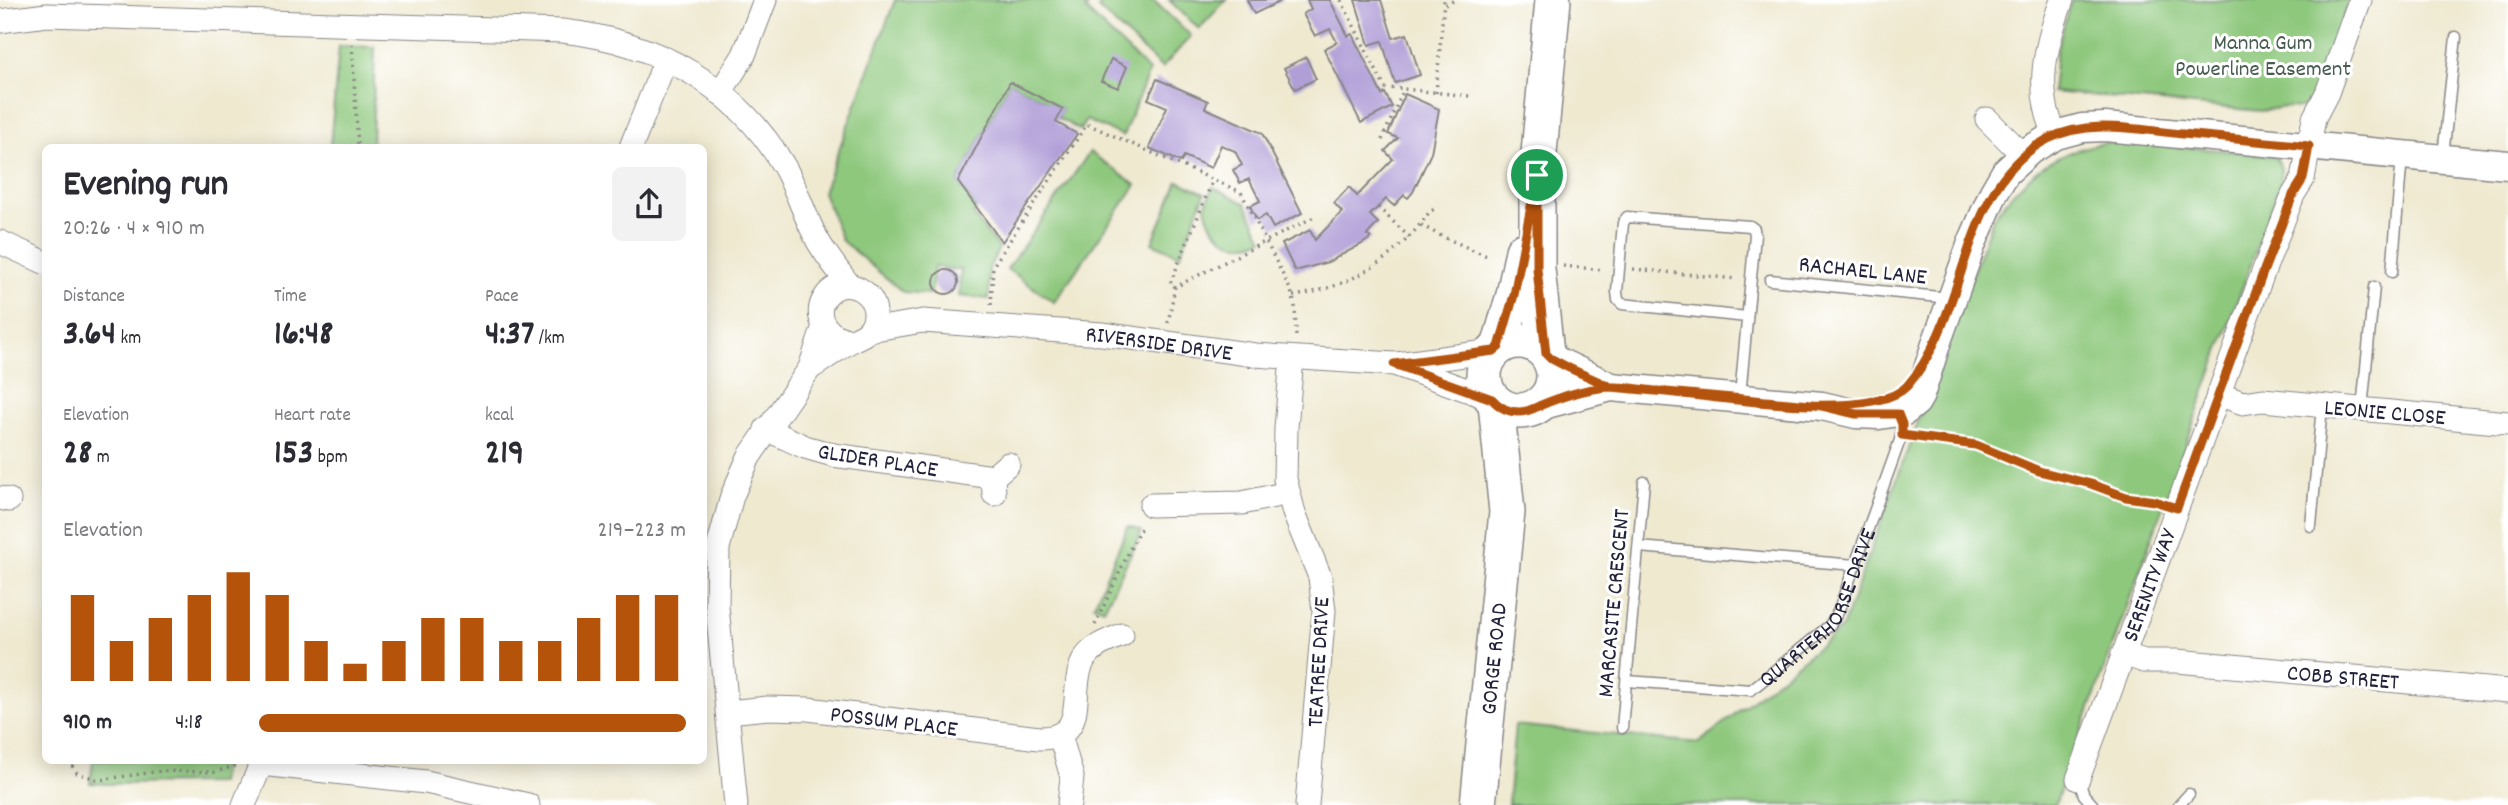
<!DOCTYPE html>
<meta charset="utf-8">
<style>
:root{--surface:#fff;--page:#f2f2f3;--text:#2b2b33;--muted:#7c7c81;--accent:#b45309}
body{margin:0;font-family:Dekko,sans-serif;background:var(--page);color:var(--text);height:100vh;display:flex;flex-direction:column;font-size:26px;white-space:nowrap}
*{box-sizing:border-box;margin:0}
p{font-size:23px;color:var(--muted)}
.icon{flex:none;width:38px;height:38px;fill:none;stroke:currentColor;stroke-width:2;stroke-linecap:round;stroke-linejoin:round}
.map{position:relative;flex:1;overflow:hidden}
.drawer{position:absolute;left:42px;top:144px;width:665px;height:620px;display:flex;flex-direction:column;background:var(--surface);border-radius:10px;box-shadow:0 4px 18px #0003}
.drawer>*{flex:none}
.pin{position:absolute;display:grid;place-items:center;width:60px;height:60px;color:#fff;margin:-30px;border:4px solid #fff;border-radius:50%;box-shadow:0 2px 7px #0007}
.round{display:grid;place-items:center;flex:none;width:74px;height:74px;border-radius:10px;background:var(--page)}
.summary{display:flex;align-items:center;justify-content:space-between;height:119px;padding:0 21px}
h1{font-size:38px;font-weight:800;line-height:52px}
.metrics{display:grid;grid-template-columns:repeat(3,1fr);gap:10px;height:119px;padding:7px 21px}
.metrics div{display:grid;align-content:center}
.metrics b{font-size:35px;font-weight:800}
.metrics small{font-size:19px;font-weight:400}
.metrics p{font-size:19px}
.chart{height:196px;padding:14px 21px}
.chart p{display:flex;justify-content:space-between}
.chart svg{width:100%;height:126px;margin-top:7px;stroke:var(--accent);stroke-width:6}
ul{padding:0 21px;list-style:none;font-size:23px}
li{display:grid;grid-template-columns:112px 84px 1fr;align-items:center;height:52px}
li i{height:18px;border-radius:9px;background:var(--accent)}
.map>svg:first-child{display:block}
.green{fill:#8ec87d;stroke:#58755c;stroke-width:2}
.building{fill:#b09ed7}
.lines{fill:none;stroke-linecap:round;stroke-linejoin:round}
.service-casing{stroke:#888686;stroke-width:13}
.minor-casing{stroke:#888686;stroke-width:25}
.tertiary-casing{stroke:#888686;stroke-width:31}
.primary-casing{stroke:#888686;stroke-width:38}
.path{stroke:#888686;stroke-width:3.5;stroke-dasharray:2 5;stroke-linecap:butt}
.service{stroke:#fff;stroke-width:10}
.minor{stroke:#fff;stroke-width:23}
.tertiary{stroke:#fff;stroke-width:28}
.primary{stroke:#fff;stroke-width:35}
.route-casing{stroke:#fff;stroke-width:14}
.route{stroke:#b45309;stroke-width:9}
.labels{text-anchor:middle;stroke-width:6;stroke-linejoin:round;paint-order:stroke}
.park-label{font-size:23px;fill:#485c52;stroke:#fff}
.street-label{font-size:23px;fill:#22223b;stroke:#fff}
</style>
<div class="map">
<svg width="2508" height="805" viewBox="0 0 2508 805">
<rect width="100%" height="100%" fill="#fff"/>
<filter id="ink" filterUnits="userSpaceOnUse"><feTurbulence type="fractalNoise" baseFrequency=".0143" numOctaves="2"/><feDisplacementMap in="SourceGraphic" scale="14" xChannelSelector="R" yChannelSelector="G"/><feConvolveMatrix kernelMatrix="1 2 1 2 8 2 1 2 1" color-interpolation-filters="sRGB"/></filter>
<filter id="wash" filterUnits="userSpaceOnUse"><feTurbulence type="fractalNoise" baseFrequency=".00686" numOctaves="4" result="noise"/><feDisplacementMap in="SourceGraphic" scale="28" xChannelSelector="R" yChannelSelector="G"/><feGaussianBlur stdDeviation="1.57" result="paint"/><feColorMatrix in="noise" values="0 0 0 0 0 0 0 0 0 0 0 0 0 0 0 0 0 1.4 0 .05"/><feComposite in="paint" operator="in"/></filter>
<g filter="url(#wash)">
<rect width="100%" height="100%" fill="#efe9d0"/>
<!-- green -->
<g class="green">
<path d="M895 0H1093L1085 9 1149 71 1123 136 1086 120 1080 130 1058 118 1062 109 1010 82 958 182 976 208 973 215 999 248 989 268V299L959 296 961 270 934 267 931 294 903 292 842 241 823 192Z"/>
<path d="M1105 0H1153L1191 36 1162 68 1098 8Z"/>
<path d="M1169 0H1226L1199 29Z"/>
<path d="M2071 0H2350L2308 108 2285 107 2261 111 2052 92 2056 53Z"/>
<path d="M339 46 375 47 372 147H330Z"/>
<path d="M2120 141 2270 155 2277 158 2281 169V181L2055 805H1508L1515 725 1699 743 1842 628 1993 218C2028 170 2060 147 2120 141Z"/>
<path d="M1090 152 1136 185 1054 302 1007 269Z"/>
<path d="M1178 181 1205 193 1180 255 1152 243Z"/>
<path d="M1213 187 1245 203 1263 239C1235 253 1210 236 1205 206Z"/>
<path d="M1128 526 1142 531 1104 609 1094 605Z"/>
<path d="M93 760H224L220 783 107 784 90 783Z"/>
</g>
<g id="blocks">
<!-- building -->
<g class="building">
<path d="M1247 0H1283L1254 14Z"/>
<path d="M1307 0H1330L1348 36 1352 34 1382 95 1385 93 1392 107 1361 123 1324 49 1337 42 1330 29 1315 36 1303 14 1311 9Z"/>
<path d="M1355 0H1381L1393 38 1407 34 1420 75 1395 83 1382 41 1369 45Z"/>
<path d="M1306 57 1316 79 1295 89 1284 68Z"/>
<path d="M1111 59 1127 67 1118 88 1101 81Z"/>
<path d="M1157 79 1208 101 1205 108 1262 133 1302 213 1273 228 1266 215 1257 220 1250 206 1260 201 1249 179 1240 183 1233 170 1242 165 1235 151 1221 145 1211 168 1184 156 1181 162 1149 148 1167 107 1148 99Z"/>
<path d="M1010 82 1063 109 1056 122 1077 134 1002 242 958 182Z"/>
<path d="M1405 94 1439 109 1431 153 1413 192 1408 198 1404 195 1394 206 1386 199 1370 215 1378 223 1367 235 1371 238 1362 244 1328 262 1295 271 1282 244 1310 230 1315 240 1342 212 1334 203 1349 187 1357 196 1393 159 1385 151 1398 138 1388 134Z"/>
<circle cx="946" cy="282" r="12"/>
</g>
</g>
</g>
<g filter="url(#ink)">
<use href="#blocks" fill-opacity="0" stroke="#888686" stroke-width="2"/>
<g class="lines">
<defs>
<g id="service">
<path d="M2443 156 2456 37"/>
<path d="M2392 272 2402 157"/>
<path d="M1770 280 1949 298"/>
<path d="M1740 396 1755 235 1754 229 1750 226 1627 217 1623 223 1617 292 1618 300 1622 304 1747 317"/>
<path d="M2362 409 2374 287"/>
<path d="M2311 526 2322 406"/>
<path d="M1639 547 1856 565"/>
<path id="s1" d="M1627 681 1751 690 1830 625 1838 612 1900 440 1902 428 1898 414"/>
<path d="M1622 728 1644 482"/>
<path d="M2078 779 2084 795 2093 805"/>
<path d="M2179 805 2189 794"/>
</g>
<g id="minor">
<path d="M0 21 47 15 562 31C655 41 737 85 785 168 798 192 805 218 818 241 827 257 839 271 849 285"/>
<path d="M720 93 744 55 765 0"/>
<path d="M1987 119 2023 155"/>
<path d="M2056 135C2033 91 2046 44 2062 0"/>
<path d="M631 147 666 59"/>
<path d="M0 242 46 263"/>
<path id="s2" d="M869 330 923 321 1102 334 1255 355 1394 364 1492 399"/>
<path d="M1292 358 1286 428 1285 479 1294 513 1320 577 1324 611 1307 805"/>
<path d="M1397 364 1494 351"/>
<path d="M810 368C824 360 837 349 851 341 857 337 864 336 869 330 891 302 848 268 826 296 810 317 830 340 852 340"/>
<path d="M2218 394 2243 403 2263 400 2508 423"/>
<path d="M766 429 805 447 833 455 993 477"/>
<path d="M994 494 993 477 1008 464"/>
<path d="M0 498 9 500"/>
<path d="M1151 505 1242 503 1288 493"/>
<path d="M2123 654 2144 661H2177L2508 691"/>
<path d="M728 712 768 708 808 709 1039 738C1093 738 1066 688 1085 658 1094 645 1108 641 1122 635"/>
<path d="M1060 735 1072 777 1069 805"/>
<path d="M261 760V764L426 782 528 805"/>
<path d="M2078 779 2264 270 2293 195 2303 179 2314 118 2327 93 2360 0"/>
<path d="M244 805 261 764"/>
<path d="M736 805 717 606 718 548 732 496 749 457 810 368 824 326"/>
</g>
<g id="tertiary">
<path d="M1550 358 1611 387"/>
<path d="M1539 406 1611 387 1822 406 1856 414 1879 415 1905 411 1916 402 1920 395 1937 341 1972 243 1994 192 2005 173 2030 150 2056 135 2082 128 2105 127 2508 165"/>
</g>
<g id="primary">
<circle cx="1519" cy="376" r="35"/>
<path d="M1499 347 1514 295 1523 251"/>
<path d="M1546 353 1537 269V175L1553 0"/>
<path id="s3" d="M1478 805 1507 512 1496 403"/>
</g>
</defs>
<!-- service casing -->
<use href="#service" class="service-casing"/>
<!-- minor casing -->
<use href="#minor" class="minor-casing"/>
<!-- tertiary casing -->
<use href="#tertiary" class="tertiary-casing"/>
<!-- primary casing -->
<use href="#primary" class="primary-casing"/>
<!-- path -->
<g class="path">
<path d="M1341 0 1385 88 1404 89"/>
<path d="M1445 5 1455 0"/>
<path d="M352 44 358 147"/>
<path d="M1436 93 1444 0"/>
<path d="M1382 140 1404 89 1470 96"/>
<path d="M1378 207 1409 237"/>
<path d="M1421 225 1439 235 1489 257"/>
<path d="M1563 266 1604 270"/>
<path d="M1633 269 1737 279"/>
<path d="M1175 287 1170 284 1213 180"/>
<path d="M1293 296C1350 288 1398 258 1430 211L1435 209"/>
<path d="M991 305 993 266 1087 124 1241 192 1291 291 1295 305 1296 337"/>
<path d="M1168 323 1175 287 1316 216"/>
<path d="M1914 437 1976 445 2040 471 2091 484 2126 497 2158 503"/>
<path d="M1095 625 1139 530 1143 528"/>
<path d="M68 760 77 773 99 780 162 771 215 772 238 765"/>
</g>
<!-- service -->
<use href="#service" class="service"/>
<!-- minor -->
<use href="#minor" class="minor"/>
<!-- tertiary -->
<use href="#tertiary" class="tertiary"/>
<!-- primary -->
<use href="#primary" class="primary"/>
</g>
</g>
<g class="lines" filter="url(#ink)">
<defs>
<path id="route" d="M1537 175 1514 295 1499 347 1494 351 1394 364 1492 399C1499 407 1509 412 1519 412 1527 412 1533 409 1539 406 1560 397 1588 388 1611 387 1626 386 1643 390 1658 391 1708 396 1873 423 1907 386 1969 316 1959 184 2048 139 2090 118 2138 130 2183 134 2225 138 2267 142 2309 146L2303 179 2293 195 2264 270 2177 508 2154 501 2126 497 2091 484 2039 471 1976 445 1902 435V424L1898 414H1856L1822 406 1611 387 1569 368 1550 358 1546 354 1537 269V175"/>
</defs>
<!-- route casing -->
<use href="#route" class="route-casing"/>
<!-- route -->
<use href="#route" class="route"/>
</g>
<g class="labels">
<!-- park labels -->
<g class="park-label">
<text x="2263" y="49">Manna Gum<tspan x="2263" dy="26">Powerline Easement</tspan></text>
</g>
<!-- street labels -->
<g class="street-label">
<text transform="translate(1863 269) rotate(6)" y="8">RACHAEL LANE</text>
<text dy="8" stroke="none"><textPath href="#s2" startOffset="292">RIVERSIDE DRIVE</textPath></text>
<text transform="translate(2385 411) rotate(5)" y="8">LEONIE CLOSE</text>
<text transform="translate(878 459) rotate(9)" y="8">GLIDER PLACE</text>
<text transform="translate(2148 585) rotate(-70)" y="8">SERENITY WAY</text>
<text transform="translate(1612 603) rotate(-85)" y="8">MARCASITE CRESCENT</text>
<text dy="8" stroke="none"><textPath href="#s1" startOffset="234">QUARTERHORSE DRIVE</textPath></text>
<text dy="8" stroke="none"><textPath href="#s3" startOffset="147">GORGE ROAD</textPath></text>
<text transform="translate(1317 662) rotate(-87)" y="8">TEATREE DRIVE</text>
<text transform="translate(2343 676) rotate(5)" y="8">COBB STREET</text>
<text transform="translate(894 720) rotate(7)" y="8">POSSUM PLACE</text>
</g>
</g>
</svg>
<div class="pin" style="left:1537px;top:175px;background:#1e9e55"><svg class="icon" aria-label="arrive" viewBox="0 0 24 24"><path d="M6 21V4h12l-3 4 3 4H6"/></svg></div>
<section class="drawer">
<div class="summary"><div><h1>Evening run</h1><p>20:26 · 4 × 910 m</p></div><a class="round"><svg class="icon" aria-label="share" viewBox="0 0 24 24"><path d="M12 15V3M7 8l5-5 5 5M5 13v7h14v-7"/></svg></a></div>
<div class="metrics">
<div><p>Distance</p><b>3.64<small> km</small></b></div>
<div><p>Time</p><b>16:48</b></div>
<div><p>Pace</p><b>4:37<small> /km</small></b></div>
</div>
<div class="metrics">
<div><p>Elevation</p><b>28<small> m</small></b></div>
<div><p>Heart rate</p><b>153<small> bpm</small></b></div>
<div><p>kcal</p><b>219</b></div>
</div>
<div class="chart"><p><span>Elevation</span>219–223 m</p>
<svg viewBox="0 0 160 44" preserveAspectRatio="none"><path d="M5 44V14M15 44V30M25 44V22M35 44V14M45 44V6M55 44V14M65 44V30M75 44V38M85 44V30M95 44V22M105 44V22M115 44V30M125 44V30M135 44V22M145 44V14M155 44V14"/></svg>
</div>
<ul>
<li><b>910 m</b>4:18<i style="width:100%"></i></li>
</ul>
</section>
</div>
